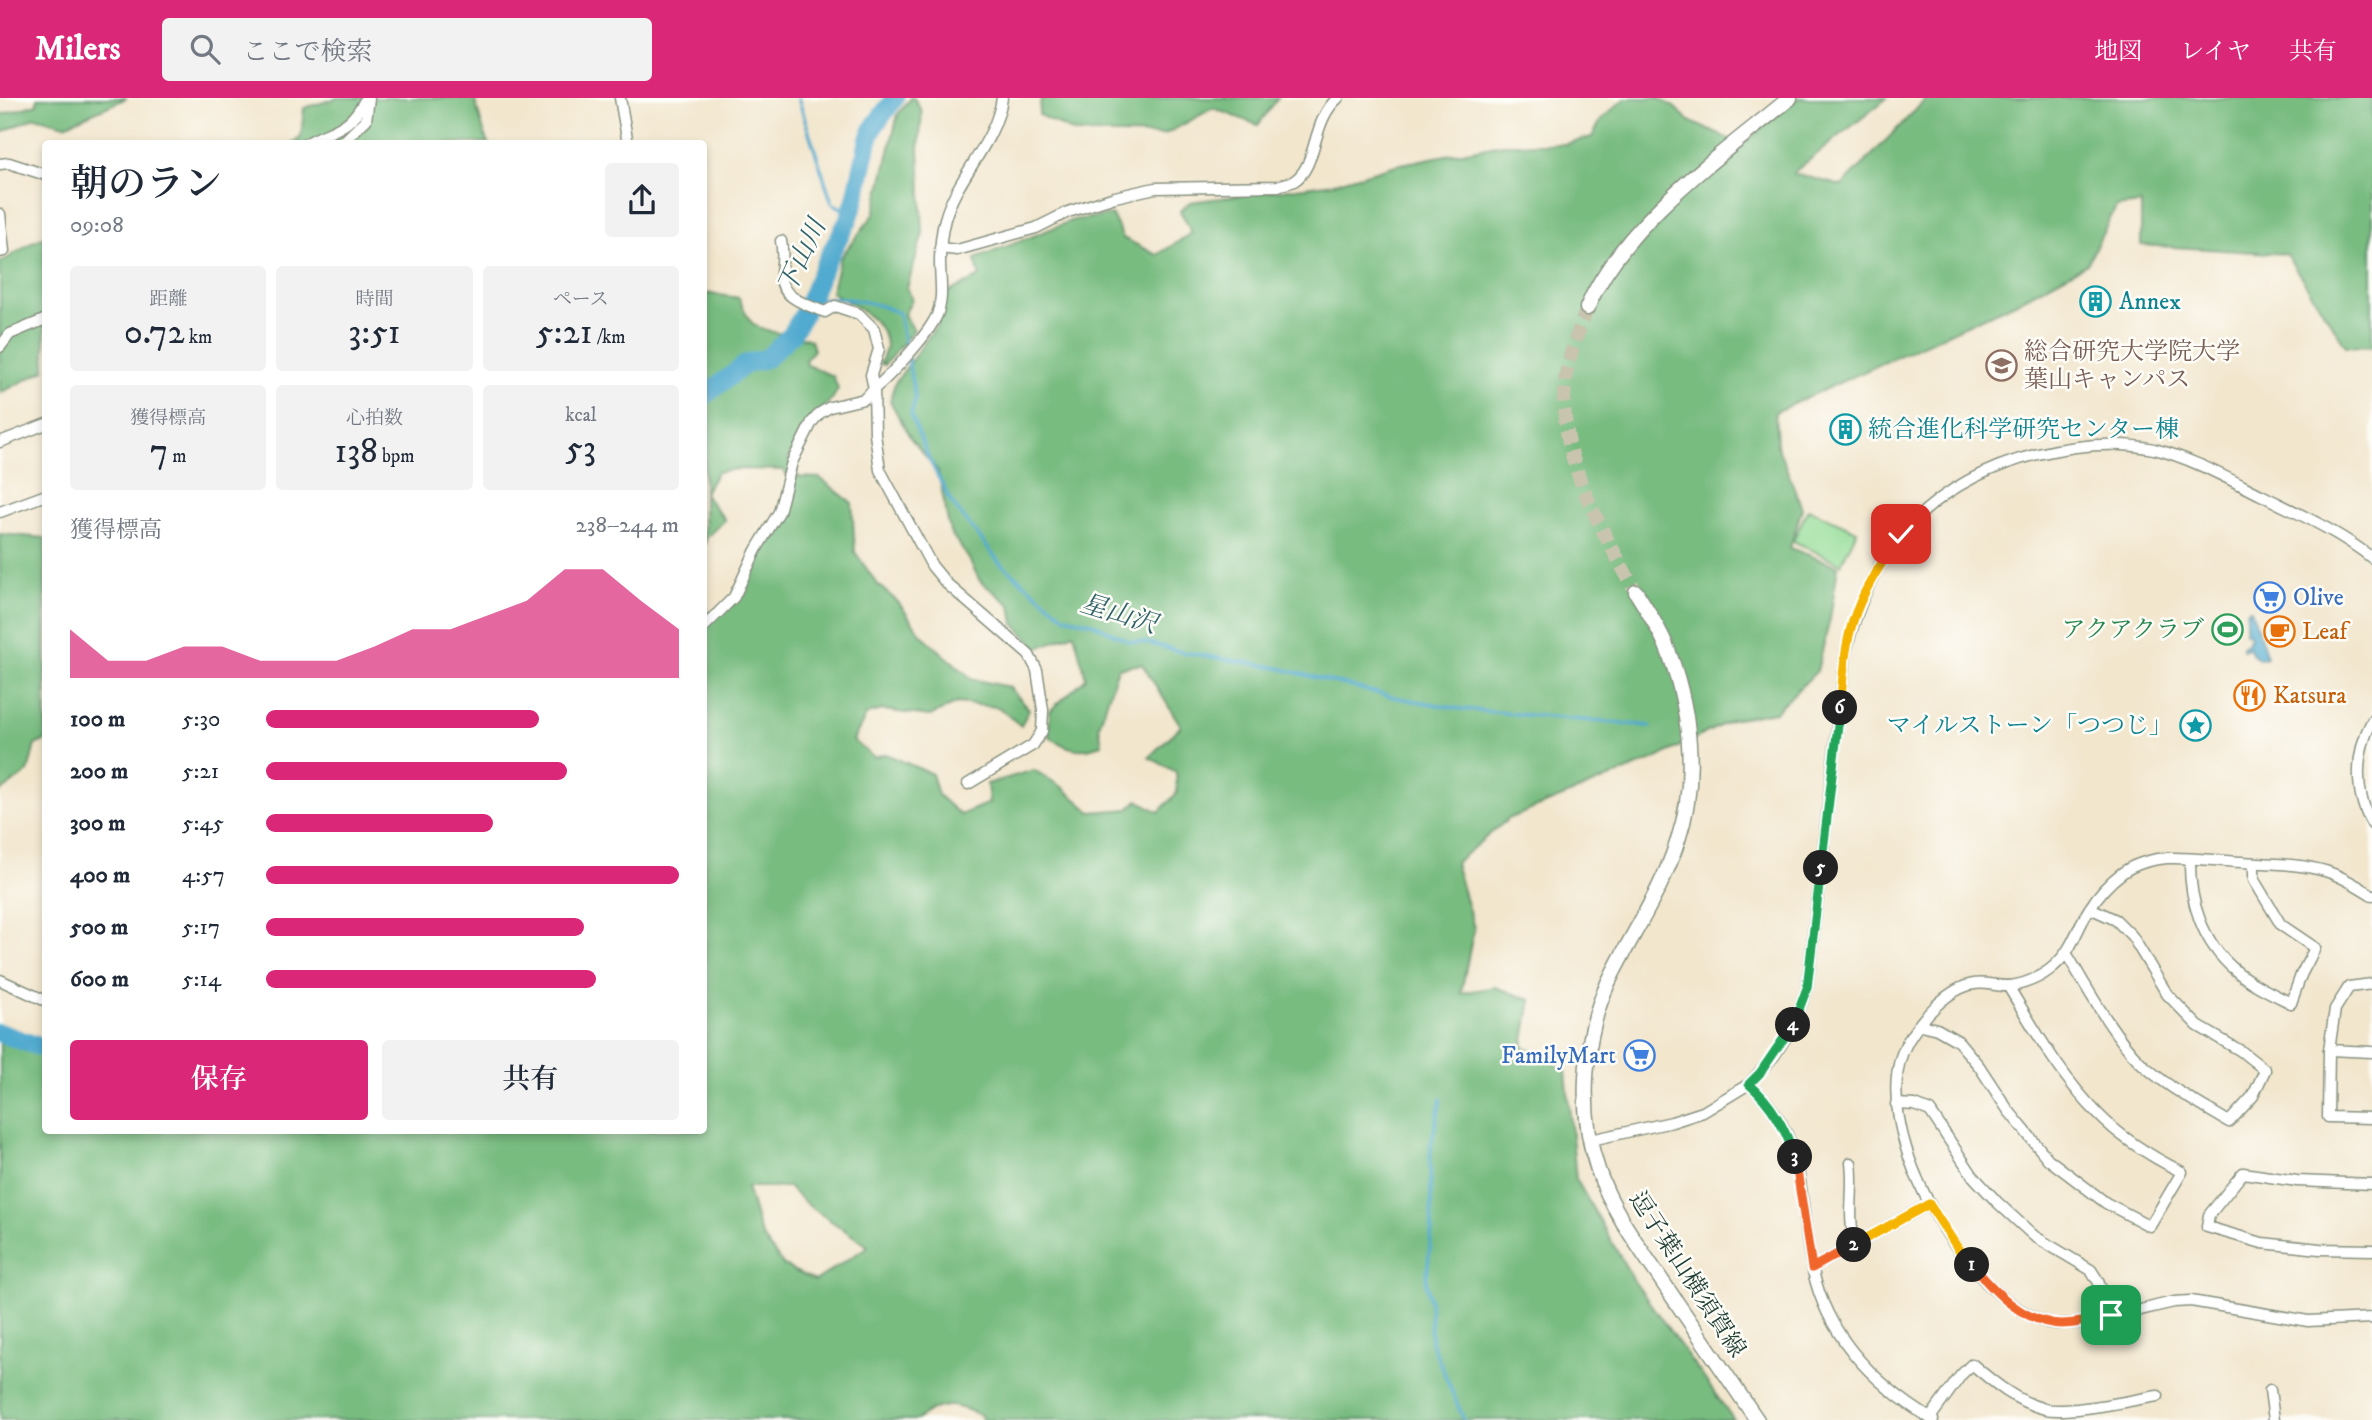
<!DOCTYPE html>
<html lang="ja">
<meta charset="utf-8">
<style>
:root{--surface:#fff;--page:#f2f2f3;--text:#1f2937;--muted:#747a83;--accent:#db2777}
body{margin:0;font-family:"IM FELL DW Pica","Noto Serif JP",serif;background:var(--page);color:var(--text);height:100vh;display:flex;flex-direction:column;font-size:26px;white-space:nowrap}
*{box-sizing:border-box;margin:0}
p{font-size:23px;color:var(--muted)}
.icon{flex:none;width:38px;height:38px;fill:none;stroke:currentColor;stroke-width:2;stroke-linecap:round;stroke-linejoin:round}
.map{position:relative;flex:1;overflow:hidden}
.drawer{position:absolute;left:42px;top:42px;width:665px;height:994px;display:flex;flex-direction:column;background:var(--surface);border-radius:7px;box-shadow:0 4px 10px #0003}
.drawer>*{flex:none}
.pin{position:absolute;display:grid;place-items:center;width:60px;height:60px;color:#fff;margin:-30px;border-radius:14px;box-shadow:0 4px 10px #0006}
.km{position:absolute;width:35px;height:35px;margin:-18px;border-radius:50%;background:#222;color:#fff;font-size:19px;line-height:35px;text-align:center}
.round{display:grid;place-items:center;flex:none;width:74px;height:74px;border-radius:7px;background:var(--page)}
.overview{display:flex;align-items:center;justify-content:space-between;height:119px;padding:0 28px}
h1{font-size:38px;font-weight:600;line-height:52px}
.figures{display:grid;grid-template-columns:repeat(3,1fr);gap:10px;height:119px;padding:7px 28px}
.figures div{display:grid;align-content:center;border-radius:7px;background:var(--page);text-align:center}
.figures b{font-size:35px;font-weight:600}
.figures small{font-size:19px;font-weight:400}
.figures p{font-size:19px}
.chart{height:196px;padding:14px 28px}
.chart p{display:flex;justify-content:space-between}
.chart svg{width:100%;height:126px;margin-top:7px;fill:var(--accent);opacity:.7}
.action{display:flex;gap:14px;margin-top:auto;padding:14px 28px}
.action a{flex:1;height:80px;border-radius:7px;background:var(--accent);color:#fff;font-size:28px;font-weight:600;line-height:80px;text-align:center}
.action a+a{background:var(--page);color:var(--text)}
ul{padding:0 28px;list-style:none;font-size:23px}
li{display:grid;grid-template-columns:112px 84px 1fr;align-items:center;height:52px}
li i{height:18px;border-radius:9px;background:var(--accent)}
header{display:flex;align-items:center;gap:42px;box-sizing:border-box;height:98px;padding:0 35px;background:var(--accent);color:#fff}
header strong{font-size:33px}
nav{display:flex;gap:38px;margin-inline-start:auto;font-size:24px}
.search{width:490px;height:63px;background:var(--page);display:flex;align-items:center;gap:18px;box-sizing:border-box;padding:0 24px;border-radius:7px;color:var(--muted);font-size:26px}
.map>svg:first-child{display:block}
.green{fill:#95dd98;stroke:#5a8d66;stroke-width:2}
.forest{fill:#78bc80;stroke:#4c7c5a;stroke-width:2;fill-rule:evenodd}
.water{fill:#51aacf;stroke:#387482;stroke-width:2}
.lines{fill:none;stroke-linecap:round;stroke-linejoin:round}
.stream{stroke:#51aacf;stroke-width:3.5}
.river{stroke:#51aacf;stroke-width:19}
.major-tunnel{stroke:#c8c4ae;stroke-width:14;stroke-dasharray:14 7;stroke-linecap:butt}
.minor-casing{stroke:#889280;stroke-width:13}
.major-casing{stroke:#889280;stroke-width:17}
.minor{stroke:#fff;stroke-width:10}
.major{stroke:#fff;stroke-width:14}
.split-1-casing{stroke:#fff;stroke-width:14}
.split-2-casing{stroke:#fff;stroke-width:14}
.split-3-casing{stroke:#fff;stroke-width:14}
.split-4-casing{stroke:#fff;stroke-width:14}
.split-5-casing{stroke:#fff;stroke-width:14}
.split-6-casing{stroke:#fff;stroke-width:14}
.split-7-casing{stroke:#fff;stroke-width:14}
.split-1{stroke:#f0652b;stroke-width:9}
.split-2{stroke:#f5b400;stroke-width:9}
.split-3{stroke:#f0652b;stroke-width:9}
.split-4{stroke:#22a559;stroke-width:9}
.split-5{stroke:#22a559;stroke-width:9}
.split-6{stroke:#22a559;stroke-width:9}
.split-7{stroke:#f5b400;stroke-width:9}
.labels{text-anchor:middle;stroke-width:5;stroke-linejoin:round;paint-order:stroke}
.culture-label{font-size:24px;fill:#0d838f;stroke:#fdfcf7;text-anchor:start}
.education-label{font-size:24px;fill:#785e54;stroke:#fdfcf7;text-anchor:start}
.shop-label{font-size:24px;fill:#366cbe;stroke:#fdfcf7;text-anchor:start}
.leisure-label{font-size:24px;fill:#27864d;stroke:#fdfcf7;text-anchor:end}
.food-label{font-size:24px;fill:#c56008;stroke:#fdfcf7;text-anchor:start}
.street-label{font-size:24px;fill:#1f3d34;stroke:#fdfcf7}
.water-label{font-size:26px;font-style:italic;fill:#30636a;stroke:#fdfcf7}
</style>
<header>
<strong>Milers</strong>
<div class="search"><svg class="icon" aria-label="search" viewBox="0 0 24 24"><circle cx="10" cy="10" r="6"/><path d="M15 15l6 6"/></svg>ここで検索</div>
<nav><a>地図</a><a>レイヤ</a><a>共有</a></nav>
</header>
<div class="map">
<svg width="2372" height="1322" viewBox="0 0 2372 1322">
<rect width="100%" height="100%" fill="#fdfcf7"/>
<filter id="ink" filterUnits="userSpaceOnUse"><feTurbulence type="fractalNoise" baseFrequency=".0143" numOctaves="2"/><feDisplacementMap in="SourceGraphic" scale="14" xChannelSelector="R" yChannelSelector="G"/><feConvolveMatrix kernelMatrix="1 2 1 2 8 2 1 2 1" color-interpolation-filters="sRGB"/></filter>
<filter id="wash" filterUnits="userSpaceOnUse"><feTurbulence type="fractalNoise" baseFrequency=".00686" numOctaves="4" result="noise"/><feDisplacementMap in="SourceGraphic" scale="28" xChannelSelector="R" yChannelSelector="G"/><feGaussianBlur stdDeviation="1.57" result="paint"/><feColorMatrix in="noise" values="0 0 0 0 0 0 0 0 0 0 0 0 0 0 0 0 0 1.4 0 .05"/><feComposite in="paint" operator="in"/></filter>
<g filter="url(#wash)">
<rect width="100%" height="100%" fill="#f2e6cd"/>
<!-- green -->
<path class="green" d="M1808 411 1857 433 1841 466 1793 443Z"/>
<!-- forest -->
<g class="forest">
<path d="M37 0H127L65 27 35 19 0 35V17L37 6Z"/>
<path d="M337 0H474L487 44 489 45 292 46 301 39 304 10Z"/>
<path d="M911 0H914L922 14 919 51 923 135 907 190 912 201 904 217 914 232 884 267 880 265C882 261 886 253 886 249 887 222 850 206 831 194L840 160 874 116 898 16Z"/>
<path d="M1041 0H1278L1258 27 1213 10 1164 37 1075 35 1039 17Z"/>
<path d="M1625 0H1658L1673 8 1691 24 1742 47 1798 0H1887L1793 75 1842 88 1927 0H2372V249L2346 248 2286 156 2141 147V106L2116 109 2087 166 2015 205 1775 314 1777 347 1802 410 1790 450 1838 468 1830 521 1817 573 1775 614 1731 622 1653 662 1508 721 1455 765 1474 830 1461 895 1495 889 1531 902 1523 948 1541 957 1566 973 1576 1081 1634 1183 1734 1322H982L981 1317C954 1307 942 1301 917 1322H0V941L45 954 46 1032H704V516L733 507 779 425 792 384 783 372 738 371 717 374 704 396 725 422 707 439 704 448V195L739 200C742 207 745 215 749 221 759 237 794 235 811 242L814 252 805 262 807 267 833 278 838 291 833 300 801 334 788 360 799 379 820 380 852 405 855 454 878 487 898 504 922 537 972 581 1009 589 1029 611 1021 628 998 609 957 605 930 618 882 612 867 616 853 642 873 659 886 656 932 676 938 697 960 717 989 705 987 686 1034 672 1062 689 1091 714 1129 711 1138 702 1159 714 1177 695 1176 674 1149 659 1181 628 1142 566 1118 570 1099 628 1102 646C1082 656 1066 651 1049 638L1050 613 1086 580 1074 535 1038 550 1014 526 1011 507 980 483 969 461 950 434 938 373 911 341 890 303 895 285 937 227 946 195 980 179 975 161 1073 122 1112 117 1123 140 1157 157 1192 135 1180 113 1190 104 1334 85 1396 67 1502 46H1565L1592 39 1601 22ZM747 1089H788L809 1108 868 1148 815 1183 784 1168 761 1137Z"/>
<path d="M45 139V272L0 295V165L33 144Z"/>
<path d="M0 436 45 440 46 642 35 647 28 674 0 694Z"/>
</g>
<!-- water -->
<path class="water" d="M2251 511 2267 559 2259 561 2253 557 2250 550 2242 551V548L2247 545 2250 537 2245 534 2247 512Z"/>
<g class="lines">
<!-- stream -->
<g class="stream">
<path d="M798 0 832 105 851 115"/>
<path d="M810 203C841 197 870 202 899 215L915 300 911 318 929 361 951 404 1000 465 1065 519 1092 525 1128 543 1148 545 1181 554 1274 569 1393 599 1461 611 1650 628"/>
<path d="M1441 1001 1431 1047 1430 1068 1432 1131 1426 1184 1430 1203 1431 1244 1464 1322"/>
</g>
<!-- river -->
<g class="river">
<path d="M704 298 746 266 767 260 791 237 802 219 827 161 848 123 855 103 869 40 875 27 895 0"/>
<path d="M0 935 46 951"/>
</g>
</g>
</g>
<g filter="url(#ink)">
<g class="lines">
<!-- major-tunnel -->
<path class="major-tunnel" d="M1587 210C1579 232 1570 254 1566 277 1554 354 1601 430 1636 494"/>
<defs>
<g id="minor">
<path d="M620 0 628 46"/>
<path d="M305 46C335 30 349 33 366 0"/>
<path d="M341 46 366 22 369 0"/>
<path d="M0 66 9 65 46 77"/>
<path d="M0 116 4 153 0 154"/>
<path d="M940 150 957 152 1036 130 1068 114 1115 99 1155 90 1278 88C1283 86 1290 85 1294 83 1318 68 1311 23 1338 0"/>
<path d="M0 249 10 236 46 221"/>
<path d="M0 344 46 326"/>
<path d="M0 414 46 397"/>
<path d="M704 529 734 499 756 452 779 414 792 364 812 324 820 315 830 309 864 301 874 291 871 277 879 251 874 231 859 216 835 208 825 214C808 207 779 200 781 176 782 162 784 157 781 143"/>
<path d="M2372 623C2355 654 2354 695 2372 726"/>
<path d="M968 686 1033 647 1042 633 1043 612 1037 572 1029 557 946 485 932 468 880 372 875 336 874 291C891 277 928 237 937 217 944 200 940 182 940 164 940 149 941 135 945 121 957 78 996 45 1002 0"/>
<path d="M2190 761C2189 803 2202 844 2235 872 2251 886 2273 896 2291 905L2301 877 2315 850 2281 827 2254 782V765"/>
<path d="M2372 797C2358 788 2341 778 2325 773 2298 765 2269 766 2241 764 2217 763 2191 759 2167 760 2152 761 2134 766 2122 775 2110 784 2098 797 2090 810 2077 829 2073 852 2054 868 2042 879 2022 888 2006 888 1996 888 1985 884 1974 886 1948 890 1921 921 1908 943 1861 1023 1966 1205 2050 1225 2076 1231 2145 1210 2174 1204L2191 1203 2308 1223 2372 1220"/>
<path d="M2066 855C2087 889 2111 935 2139 963 2165 988 2198 1005 2229 1024L2253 998 2265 972 2241 953 2198 928 2167 896 2132 838 2116 822 2090 810"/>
<path d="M0 882 46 903"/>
<path d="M2372 886 2349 889 2335 911 2329 952 2372 954"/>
<path d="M1921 927 1937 931 1958 943 1979 968 2008 1012 2048 1061 2106 1105 2150 1128 2182 1074C2152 1059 2121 1040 2098 1016 2061 979 2035 932 2008 888"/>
<path d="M2329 952 2328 1019 2372 1020"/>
<path d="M1749 986C1812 1042 1796 1100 1813 1173 1828 1240 1875 1287 1933 1322"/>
<path d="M1896 1006 1915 1007 1930 1013 1973 1078 1997 1104 2034 1138 2091 1172 2098 1183 2111 1218"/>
<path d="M1591 1042 1672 1024 1703 1014 1749 986 1774 958 1793 928 1807 890 1846 553C1871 448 1933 382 2038 356 2075 347 2116 343 2154 351 2191 360 2227 380 2261 397 2299 416 2338 433 2372 460"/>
<path d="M1851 1065C1855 1091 1846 1121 1856 1146"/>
<path d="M2372 1086 2297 1083 2243 1075 2209 1117 2207 1129 2262 1145 2320 1151 2372 1152"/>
<path d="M1812 1170 1929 1106"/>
<path d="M2270 1292 2274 1322"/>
<path d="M1930 1320 1961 1277 1972 1266C1994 1285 2017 1304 2045 1311 2069 1316 2131 1302 2158 1298"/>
</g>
<g id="major">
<path d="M1587 210C1623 125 1720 58 1790 0"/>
<path d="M1636 494C1646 510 1657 527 1665 545 1690 604 1699 680 1678 742 1662 793 1631 837 1608 885 1583 940 1578 1014 1598 1072 1612 1113 1640 1150 1664 1186 1695 1231 1726 1277 1757 1322"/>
</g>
</defs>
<!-- minor casing -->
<use href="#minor" class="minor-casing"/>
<!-- major casing -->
<use href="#major" class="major-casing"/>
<!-- minor -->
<use href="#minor" class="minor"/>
<!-- major -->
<use href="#major" class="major"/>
</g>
</g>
<g class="lines" filter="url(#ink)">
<defs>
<path id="split-1" d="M1972 1167C1995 1194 2023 1225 2062 1226 2078 1226 2095 1221 2111 1217"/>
<path id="split-2" d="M1854 1147 1929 1106 1959 1152 1972 1167"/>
<path id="split-3" d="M1795 1059 1812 1170 1854 1147"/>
<path id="split-4" d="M1793 927 1760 975 1749 986C1772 1006 1785 1030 1795 1059"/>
<path id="split-5" d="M1793 927 1807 890 1821 770"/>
<path id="split-6" d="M1821 770 1840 610"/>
<path id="split-7" d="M1840 610C1843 581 1844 551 1853 523 1863 491 1883 463 1901 436"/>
</defs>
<!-- split-1 casing -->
<use href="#split-1" class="split-1-casing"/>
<!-- split-2 casing -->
<use href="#split-2" class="split-2-casing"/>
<!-- split-3 casing -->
<use href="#split-3" class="split-3-casing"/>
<!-- split-4 casing -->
<use href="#split-4" class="split-4-casing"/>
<!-- split-5 casing -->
<use href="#split-5" class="split-5-casing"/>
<!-- split-6 casing -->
<use href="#split-6" class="split-6-casing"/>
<!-- split-7 casing -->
<use href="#split-7" class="split-7-casing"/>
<!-- split-1 -->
<use href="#split-1" class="split-1"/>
<!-- split-2 -->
<use href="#split-2" class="split-2"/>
<!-- split-3 -->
<use href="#split-3" class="split-3"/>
<!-- split-4 -->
<use href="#split-4" class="split-4"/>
<!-- split-5 -->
<use href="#split-5" class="split-5"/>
<!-- split-6 -->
<use href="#split-6" class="split-6"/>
<!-- split-7 -->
<use href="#split-7" class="split-7"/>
</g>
<!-- icons -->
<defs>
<symbol id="building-ring" viewBox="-11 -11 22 22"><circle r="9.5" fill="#fdfcf7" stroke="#0f9aa8" stroke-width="1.5"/><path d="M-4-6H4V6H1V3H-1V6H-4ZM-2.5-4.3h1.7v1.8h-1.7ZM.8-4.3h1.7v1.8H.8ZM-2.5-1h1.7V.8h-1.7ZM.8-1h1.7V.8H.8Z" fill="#0f9aa8"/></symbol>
<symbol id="university-ring" viewBox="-11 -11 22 22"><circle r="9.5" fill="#fdfcf7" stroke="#8d6e63" stroke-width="1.5"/><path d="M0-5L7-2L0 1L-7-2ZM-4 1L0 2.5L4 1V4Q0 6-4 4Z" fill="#8d6e63"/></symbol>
<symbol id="supermarket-ring" viewBox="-11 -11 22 22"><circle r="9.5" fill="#fdfcf7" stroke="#3f7fe0" stroke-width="1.5"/><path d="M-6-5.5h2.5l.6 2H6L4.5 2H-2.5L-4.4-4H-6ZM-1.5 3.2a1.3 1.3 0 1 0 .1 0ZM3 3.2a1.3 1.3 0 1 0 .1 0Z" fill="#3f7fe0"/></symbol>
<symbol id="stadium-ring" viewBox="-11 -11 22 22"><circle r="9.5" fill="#fdfcf7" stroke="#2e9e5b" stroke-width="1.5"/><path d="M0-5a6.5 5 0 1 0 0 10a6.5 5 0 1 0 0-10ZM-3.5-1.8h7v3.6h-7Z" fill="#2e9e5b"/></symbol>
<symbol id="cafe-ring" viewBox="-11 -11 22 22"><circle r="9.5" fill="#fdfcf7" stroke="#e8710a" stroke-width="1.5"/><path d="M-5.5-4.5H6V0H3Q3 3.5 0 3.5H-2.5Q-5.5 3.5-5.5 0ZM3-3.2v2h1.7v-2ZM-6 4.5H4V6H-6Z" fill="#e8710a"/></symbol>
<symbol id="restaurant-ring" viewBox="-11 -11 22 22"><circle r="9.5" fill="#fdfcf7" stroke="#e8710a" stroke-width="1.5"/><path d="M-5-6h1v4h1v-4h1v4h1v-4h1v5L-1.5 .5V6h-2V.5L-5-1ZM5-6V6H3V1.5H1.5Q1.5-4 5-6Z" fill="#e8710a"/></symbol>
<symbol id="sight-ring" viewBox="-11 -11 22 22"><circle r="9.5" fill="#fdfcf7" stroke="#0f9aa8" stroke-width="1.5"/><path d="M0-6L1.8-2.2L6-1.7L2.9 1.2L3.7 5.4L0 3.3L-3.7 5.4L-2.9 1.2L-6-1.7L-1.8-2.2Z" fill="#0f9aa8"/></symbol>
</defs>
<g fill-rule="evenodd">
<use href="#building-ring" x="2078" y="186" width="35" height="35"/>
<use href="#university-ring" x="1984" y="250" width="35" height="35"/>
<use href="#building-ring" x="1828" y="314" width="35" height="35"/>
<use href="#supermarket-ring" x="2252" y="482" width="35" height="35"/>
<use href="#stadium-ring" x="2210" y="514" width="35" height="35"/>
<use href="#cafe-ring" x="2262" y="516" width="35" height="35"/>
<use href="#restaurant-ring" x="2232" y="580" width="35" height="35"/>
<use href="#sight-ring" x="2178" y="610" width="35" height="35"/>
<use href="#supermarket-ring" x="1622" y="940" width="35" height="35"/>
</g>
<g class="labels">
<!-- culture labels -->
<g class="culture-label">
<text x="2119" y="211">Annex</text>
<text x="1868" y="339">統合進化科学研究センター棟</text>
<text x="2173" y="635" text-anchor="end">マイルストーン「つつじ」</text>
</g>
<!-- education labels -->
<g class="education-label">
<text x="2024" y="261">総合研究大学院大学<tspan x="2024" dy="28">葉山キャンパス</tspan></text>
</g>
<!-- shop labels -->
<g class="shop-label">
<text x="2293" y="507">Olive</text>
<text x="1616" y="965" text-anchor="end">FamilyMart</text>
</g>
<!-- leisure labels -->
<g class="leisure-label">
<text x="2204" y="539">アクアクラブ</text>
</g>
<!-- food labels -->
<g class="food-label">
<text x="2302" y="541">Leaf</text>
<text x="2273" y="605">Katsura</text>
</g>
<!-- street labels -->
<g class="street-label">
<text transform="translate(1688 1176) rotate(57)" y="8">逗子葉山横須賀線</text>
</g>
<!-- water labels -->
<g class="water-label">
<text transform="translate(801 158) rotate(-65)" y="9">下山川</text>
<text transform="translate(1119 515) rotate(17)" y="9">星山沢</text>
</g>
</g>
</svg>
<div class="pin" style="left:2111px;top:1217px;background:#1e9e55"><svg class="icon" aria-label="arrive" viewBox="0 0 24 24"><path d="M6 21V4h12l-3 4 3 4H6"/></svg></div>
<div class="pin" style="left:1901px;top:436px;background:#d93025"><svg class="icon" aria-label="check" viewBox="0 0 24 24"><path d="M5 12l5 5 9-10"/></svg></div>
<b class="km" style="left:1972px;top:1167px">1</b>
<b class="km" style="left:1854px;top:1147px">2</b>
<b class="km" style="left:1795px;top:1059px">3</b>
<b class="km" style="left:1793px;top:927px">4</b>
<b class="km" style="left:1821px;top:770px">5</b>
<b class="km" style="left:1840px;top:610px">6</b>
<section class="drawer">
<div class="overview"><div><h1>朝のラン</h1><p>09:08</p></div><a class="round"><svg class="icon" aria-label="share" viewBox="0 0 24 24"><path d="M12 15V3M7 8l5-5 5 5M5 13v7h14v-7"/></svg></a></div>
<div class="figures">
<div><p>距離</p><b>0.72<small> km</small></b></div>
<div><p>時間</p><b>3:51</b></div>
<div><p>ペース</p><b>5:21<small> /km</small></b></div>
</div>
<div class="figures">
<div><p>獲得標高</p><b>7<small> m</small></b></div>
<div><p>心拍数</p><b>138<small> bpm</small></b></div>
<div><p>kcal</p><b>53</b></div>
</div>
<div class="chart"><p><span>獲得標高</span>238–244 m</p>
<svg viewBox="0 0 160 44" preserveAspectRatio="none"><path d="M0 44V27L10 38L20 38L30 33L40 33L50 38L60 38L70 38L80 33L90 27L100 27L110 22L120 17L130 6L140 6L150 17L160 27V44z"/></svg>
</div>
<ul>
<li><b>100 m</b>5:30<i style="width:66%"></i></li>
<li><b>200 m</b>5:21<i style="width:73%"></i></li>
<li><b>300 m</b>5:45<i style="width:55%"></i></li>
<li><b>400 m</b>4:57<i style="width:100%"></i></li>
<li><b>500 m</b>5:17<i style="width:77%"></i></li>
<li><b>600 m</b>5:14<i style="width:80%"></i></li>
</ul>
<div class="action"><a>保存</a><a>共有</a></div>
</section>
</div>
